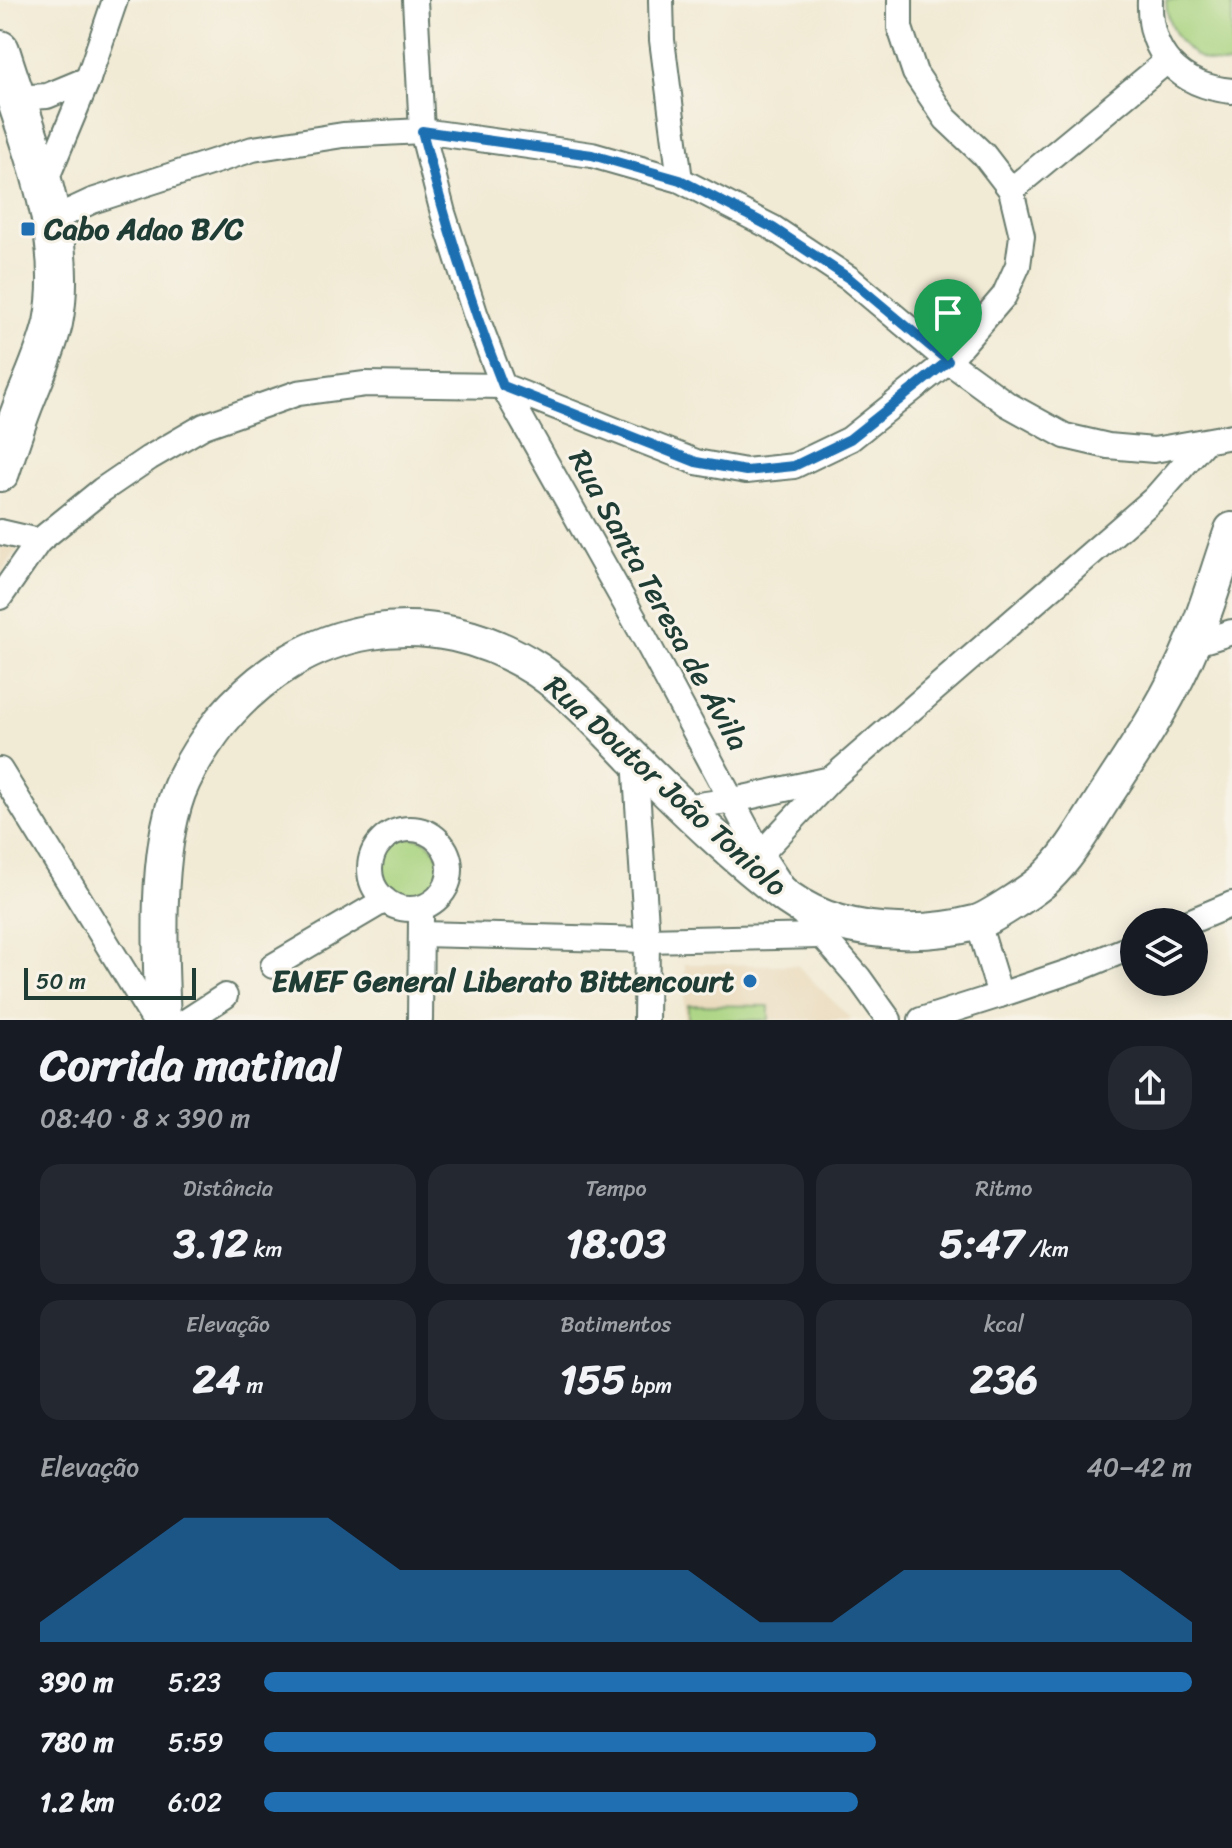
<!DOCTYPE html>
<html lang="pt">
<meta charset="utf-8">
<style>
:root{--surface:#171b24;--page:#242831;--text:#f1f3f6;--muted:#9ea1a6;--accent:#1f6fb2}
body{margin:0;font-family:Sriracha,sans-serif;background:var(--page);color:var(--text);height:100vh;display:flex;flex-direction:column;font-size:30px;white-space:nowrap}
*{box-sizing:border-box;margin:0}
p{font-size:26px;color:var(--muted)}
.icon{flex:none;width:44px;height:44px;fill:none;stroke:currentColor;stroke-width:2;stroke-linecap:round;stroke-linejoin:round}
.map{position:relative;height:1020px;overflow:hidden}
.drawer{display:flex;flex-direction:column;background:var(--surface);flex:1}
.drawer>*{flex:none}
.buttons{position:absolute;left:1120px;top:908px;display:grid;gap:16px}
.buttons a{display:grid;place-items:center;width:88px;height:88px;border-radius:50%;background:var(--surface);box-shadow:0 4px 20px #0003;font-size:40px}
.scale{position:absolute;left:24px;bottom:20px;width:172px;box-sizing:border-box;padding-left:8px;border:4px solid #1f3d34;border-top:0;font-size:22px;line-height:28px;white-space:nowrap;color:#1f3d34;-webkit-text-stroke:6px #f7f3e8;paint-order:stroke}
.pin{position:absolute;display:grid;place-items:center;width:68px;height:68px;color:#fff;margin:-82px -34px;border-radius:50% 50% 50% 0;rotate:-45deg;box-shadow:0 0 8px #0007}
.pin .icon{rotate:45deg}
.round{display:grid;place-items:center;flex:none;width:84px;height:84px;border-radius:32px;background:var(--page)}
.head{display:flex;align-items:center;justify-content:space-between;height:136px;padding:0 40px}
h1{font-size:44px;font-weight:700;line-height:60px}
.stats{display:grid;grid-template-columns:repeat(3,1fr);gap:12px;height:136px;padding:8px 40px}
.stats div{display:grid;align-content:center;border-radius:20px;background:var(--page);text-align:center}
.stats b{font-size:40px;font-weight:700}
.stats small{font-size:22px;font-weight:400}
.stats p{font-size:22px}
.chart{height:224px;padding:16px 40px}
.chart p{display:flex;justify-content:space-between}
.chart svg{width:100%;height:144px;margin-top:8px;fill:var(--accent);opacity:.7}
ul{padding:0 40px;list-style:none;font-size:26px}
li{display:grid;grid-template-columns:128px 96px 1fr;align-items:center;height:60px}
li i{height:20px;border-radius:10px;background:var(--accent)}
.map>svg:first-child{display:block}
.built{fill:#e9d9ba}
.green{fill:#a8d37f;stroke:#64885a;stroke-width:2}
.lines{fill:none;stroke-linecap:round;stroke-linejoin:round}
.street-casing{stroke:#687a6c;stroke-width:28}
.secondary-casing{stroke:#687a6c;stroke-width:38}
.primary-casing{stroke:#687a6c;stroke-width:42}
.street{stroke:#fff;stroke-width:24}
.secondary{stroke:#fff;stroke-width:34}
.primary{stroke:#fff;stroke-width:38}
.route-casing{stroke:#fff;stroke-width:16}
.route{stroke:#1f6fb2;stroke-width:10}
.poi-dot{fill:#1f6fb2;stroke:#f7f3e8;stroke-width:3}
.labels{text-anchor:middle;stroke-width:6;stroke-linejoin:round;paint-order:stroke}
.poi-label{font-size:30px;font-weight:bold;fill:#1f3d34;stroke:#f7f3e8;text-anchor:start}
.street-label{font-size:30px;fill:#1f3d34;stroke:#f7f3e8}
</style>
<div class="map">
<svg width="1232" height="1020" viewBox="0 0 1232 1020">
<rect width="100%" height="100%" fill="#f7f3e8"/>
<filter id="ink" filterUnits="userSpaceOnUse"><feTurbulence type="fractalNoise" baseFrequency=".0125" numOctaves="2"/><feDisplacementMap in="SourceGraphic" scale="16" xChannelSelector="R" yChannelSelector="G"/><feConvolveMatrix kernelMatrix="1 2 1 2 8 2 1 2 1" color-interpolation-filters="sRGB"/></filter>
<filter id="wash" filterUnits="userSpaceOnUse"><feTurbulence type="fractalNoise" baseFrequency=".006" numOctaves="4" result="noise"/><feDisplacementMap in="SourceGraphic" scale="32" xChannelSelector="R" yChannelSelector="G"/><feGaussianBlur stdDeviation="1.8" result="paint"/><feColorMatrix in="noise" values="0 0 0 0 0 0 0 0 0 0 0 0 0 0 0 0 0 1.4 0 .05"/><feComposite in="paint" operator="in"/></filter>
<g filter="url(#wash)">
<rect width="100%" height="100%" fill="#f1ead4"/>
<!-- built -->
<g class="built">
<path d="M20 546 9 562 0 576V547Z"/>
<path d="M685 964 797 965 852 1020H684Z"/>
</g>
<!-- green -->
<g class="green">
<path d="M1166 0H1232V64C1194 67 1167 36 1166 0Z"/>
<circle cx="410" cy="867" r="30"/>
<path d="M688 1005 769 1006V1020H688Z"/>
</g>
</g>
<g filter="url(#ink)">
<g class="lines">
<defs>
<g id="street">
<path d="M415 0 422 131 443 213 475 313 503 386 642 633 760 853 791 900 859 978 889 1020"/>
<path d="M661 0 662 40 680 180"/>
<path d="M1150 0C1148 54 1179 86 1232 91"/>
<path d="M15 98 47 96 88 79"/>
<path d="M43 187 88 79 115 0"/>
<path d="M1011 190 1167 61"/>
<path d="M51 220 92 201 253 149 343 135 422 131 592 155 680 180 773 228 850 279 948 361 1007 404 1065 436 1108 446 1154 450 1232 436"/>
<path d="M0 532 39 541"/>
<path d="M0 597 39 541 102 490 149 458 204 426 298 393 365 384 503 386 696 462 746 471 794 466 850 439 948 361 1004 296 1018 265 1022 236 1011 190 984 155 946 119 915 73 900 28V0"/>
<path d="M1193 644 1232 632"/>
<path d="M635 759 647 940 646 1020"/>
<path d="M0 770 154 1020"/>
<path d="M684 807 734 800 831 779"/>
<circle cx="410" cy="869" r="40"/>
<path d="M753 862 831 779 1155 498 1204 442"/>
<path d="M1189 922 1232 904"/>
<path d="M421 934 647 940 820 936"/>
<path d="M273 966 385 900"/>
<path d="M1000 995 1083 967 1134 946"/>
<path d="M188 1020 225 996"/>
<path d="M420 1020 421 918"/>
<path d="M921 1020 1000 995 978 923"/>
</g>
<path id="secondary" d="M163 1020C160 953 155 857 178 793 188 767 204 743 221 721 303 623 430 599 538 670 573 694 602 726 631 756 681 805 732 856 788 898 820 921 861 930 899 931 923 932 952 929 975 923 988 920 1036 888 1046 878 1070 855 1087 824 1105 796 1137 747 1171 697 1193 642 1208 606 1219 567 1232 530"/>
<path id="primary" d="M0 50C26 135 71 232 53 323 46 353 33 379 22 408 14 429 7 451 0 472"/>
</defs>
<!-- street casing -->
<use href="#street" class="street-casing"/>
<!-- secondary casing -->
<use href="#secondary" class="secondary-casing"/>
<!-- primary casing -->
<use href="#primary" class="primary-casing"/>
<!-- street -->
<use href="#street" class="street"/>
<!-- secondary -->
<use href="#secondary" class="secondary"/>
<!-- primary -->
<use href="#primary" class="primary"/>
</g>
</g>
<g class="lines" filter="url(#ink)">
<defs>
<path id="route" d="M422 131 592 155 680 180 773 228 850 279 948 361 850 439 794 466 746 471 696 462 503 386C470 303 444 218 422 131Z"/>
</defs>
<!-- route casing -->
<use href="#route" class="route-casing"/>
<!-- route -->
<use href="#route" class="route"/>
</g>
<!-- markers -->
<g class="poi-dot">
<rect x="20" y="221" width="16" height="16" rx="4"/>
<circle cx="750" cy="981" r="8"/>
</g>
<g class="labels">
<!-- poi labels -->
<g class="poi-label">
<text x="44" y="239">Cabo Adao B/C</text>
<text x="734" y="991" text-anchor="end">EMEF General Liberato Bittencourt</text>
</g>
<!-- street labels -->
<g class="street-label">
<text transform="translate(659 600) rotate(61)" y="10">Rua Santa Teresa de Ávila</text>
<text transform="translate(666 786) rotate(42)" y="10">Rua Doutor João Toniolo</text>
</g>
</g>
</svg>
<div class="buttons">
<a><svg class="icon" aria-label="layers" viewBox="0 0 24 24"><path d="M12 4l9 5-9 5-9-5zM3 14l9 5 9-5"/></svg></a>
</div>
<div class="scale">50 m</div>
<div class="pin" style="left:948px;top:361px;background:#1e9e55"><svg class="icon" aria-label="arrive" viewBox="0 0 24 24"><path d="M6 21V4h12l-3 4 3 4H6"/></svg></div>
</div>
<section class="drawer">
<div class="head"><div><h1>Corrida matinal</h1><p>08:40 · 8 × 390 m</p></div><a class="round"><svg class="icon" aria-label="share" viewBox="0 0 24 24"><path d="M12 15V3M7 8l5-5 5 5M5 13v7h14v-7"/></svg></a></div>
<div class="stats">
<div><p>Distância</p><b>3.12<small> km</small></b></div>
<div><p>Tempo</p><b>18:03</b></div>
<div><p>Ritmo</p><b>5:47<small> /km</small></b></div>
</div>
<div class="stats">
<div><p>Elevação</p><b>24<small> m</small></b></div>
<div><p>Batimentos</p><b>155<small> bpm</small></b></div>
<div><p>kcal</p><b>236</b></div>
</div>
<div class="chart"><p><span>Elevação</span>40–42 m</p>
<svg viewBox="0 0 160 44" preserveAspectRatio="none"><path d="M0 44V38L10 22L20 6L30 6L40 6L50 22L60 22L70 22L80 22L90 22L100 38L110 38L120 22L130 22L140 22L150 22L160 38V44z"/></svg>
</div>
<ul>
<li><b>390 m</b>5:23<i style="width:100%"></i></li>
<li><b>780 m</b>5:59<i style="width:66%"></i></li>
<li><b>1.2 km</b>6:02<i style="width:64%"></i></li>
</ul>
</section>
